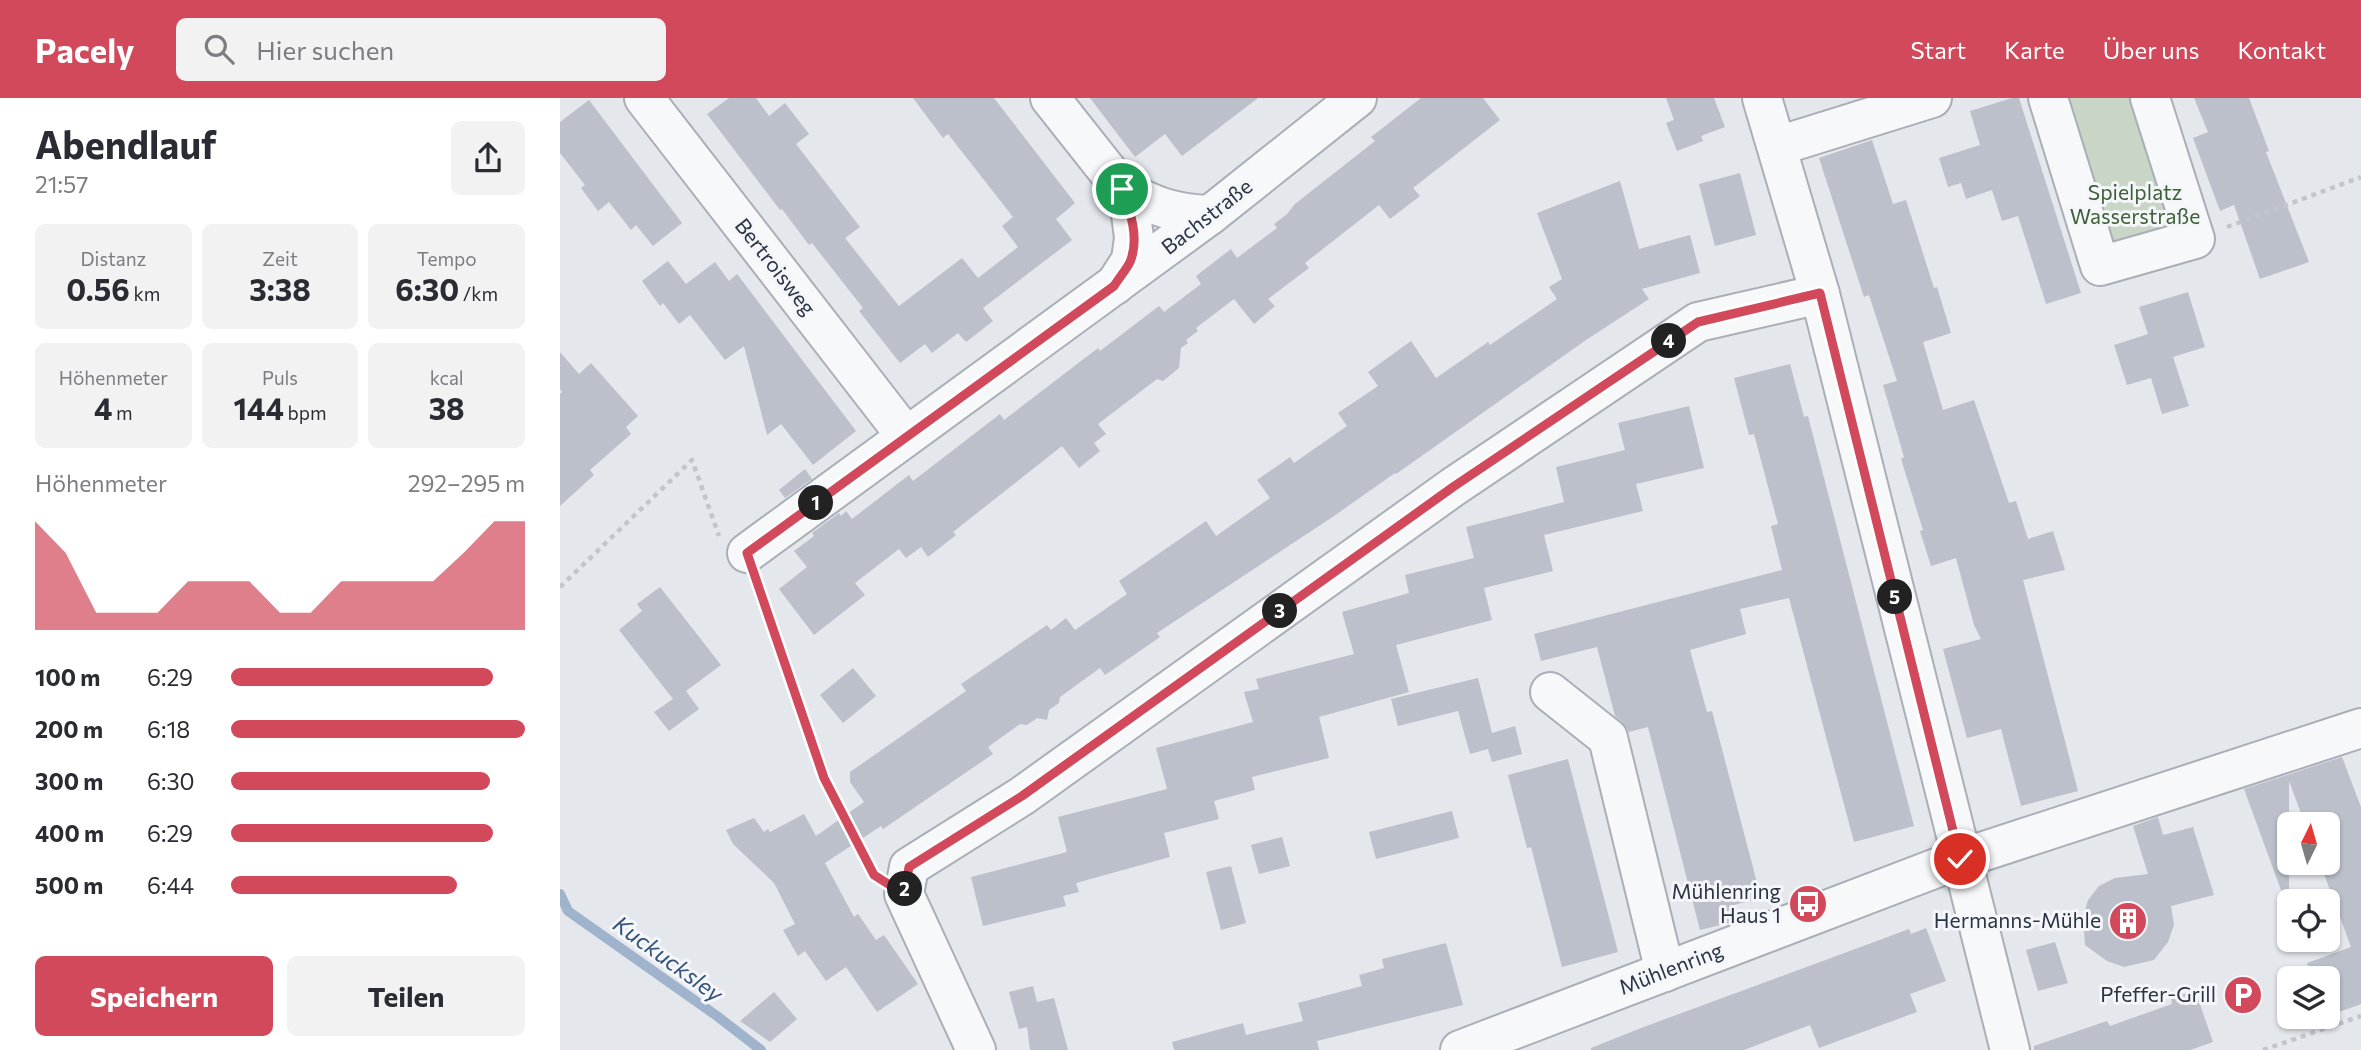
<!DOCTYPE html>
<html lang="de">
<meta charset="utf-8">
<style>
:root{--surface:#fff;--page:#f2f2f3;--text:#2b2b33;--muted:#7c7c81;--accent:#d1495b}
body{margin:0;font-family:Commissioner,sans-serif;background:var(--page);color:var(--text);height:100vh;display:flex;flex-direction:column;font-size:26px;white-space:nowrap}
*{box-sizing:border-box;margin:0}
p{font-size:23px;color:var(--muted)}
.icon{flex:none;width:38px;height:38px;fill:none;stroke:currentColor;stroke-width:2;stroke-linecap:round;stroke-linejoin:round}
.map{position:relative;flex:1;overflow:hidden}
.panel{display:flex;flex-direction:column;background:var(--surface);width:560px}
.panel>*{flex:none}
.needle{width:46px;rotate:5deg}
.controls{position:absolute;left:1717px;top:714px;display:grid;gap:14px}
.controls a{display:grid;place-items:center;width:63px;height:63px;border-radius:10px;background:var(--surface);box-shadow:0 2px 5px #0004;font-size:35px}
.pin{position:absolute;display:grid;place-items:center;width:60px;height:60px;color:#fff;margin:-30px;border:4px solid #fff;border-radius:50%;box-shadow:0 2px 7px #0007}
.km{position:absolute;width:35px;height:35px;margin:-18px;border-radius:50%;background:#222;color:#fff;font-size:19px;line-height:35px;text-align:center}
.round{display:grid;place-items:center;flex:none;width:74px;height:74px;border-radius:10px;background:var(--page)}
.overview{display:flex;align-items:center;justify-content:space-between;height:119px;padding:0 35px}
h1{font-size:38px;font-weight:700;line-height:52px}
.stats{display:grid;grid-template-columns:repeat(3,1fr);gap:10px;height:119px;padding:7px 35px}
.stats div{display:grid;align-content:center;border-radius:10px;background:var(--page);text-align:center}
.stats b{font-size:30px;font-weight:700}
.stats small{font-size:19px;font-weight:400}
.stats p{font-size:19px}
.chart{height:196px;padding:14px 35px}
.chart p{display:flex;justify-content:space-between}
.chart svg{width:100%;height:126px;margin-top:7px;fill:var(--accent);opacity:.7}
.button{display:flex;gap:14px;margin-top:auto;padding:14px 35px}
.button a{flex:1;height:80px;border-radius:10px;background:var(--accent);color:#fff;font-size:28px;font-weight:700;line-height:80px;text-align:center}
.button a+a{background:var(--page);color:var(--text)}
ul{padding:0 35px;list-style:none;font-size:23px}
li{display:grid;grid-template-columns:112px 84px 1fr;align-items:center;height:52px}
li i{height:18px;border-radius:9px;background:var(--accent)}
header{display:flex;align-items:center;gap:42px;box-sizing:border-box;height:98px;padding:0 35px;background:var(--accent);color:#fff}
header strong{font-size:33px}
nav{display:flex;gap:38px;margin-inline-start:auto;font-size:24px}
.search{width:490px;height:63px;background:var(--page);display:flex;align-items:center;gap:18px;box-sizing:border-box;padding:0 24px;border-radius:10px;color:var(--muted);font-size:26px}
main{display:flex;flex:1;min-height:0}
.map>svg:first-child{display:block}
.green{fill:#c9d6c5}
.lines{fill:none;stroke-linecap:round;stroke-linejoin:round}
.stream{stroke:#9fb4cc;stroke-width:10}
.building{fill:#bbc0ca}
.minor-casing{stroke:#a9aeb7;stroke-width:42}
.path{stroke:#c2c5cb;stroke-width:4.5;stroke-dasharray:5 5;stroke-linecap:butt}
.minor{stroke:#f7f8fa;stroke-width:38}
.route-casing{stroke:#fff;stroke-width:14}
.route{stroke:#d1495b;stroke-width:9}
.labels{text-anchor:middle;stroke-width:6;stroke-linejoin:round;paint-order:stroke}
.park-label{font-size:21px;fill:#3f6138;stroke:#f4f6f9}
.street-label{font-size:21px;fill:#2b3445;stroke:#f4f6f9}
.poi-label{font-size:21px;fill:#2b3445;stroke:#f4f6f9;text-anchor:end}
.water-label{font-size:23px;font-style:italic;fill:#34527a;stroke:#f4f6f9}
</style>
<header>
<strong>Pacely</strong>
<div class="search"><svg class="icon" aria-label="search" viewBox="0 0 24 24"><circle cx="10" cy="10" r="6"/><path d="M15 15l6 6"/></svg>Hier suchen</div>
<nav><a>Start</a><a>Karte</a><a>Über uns</a><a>Kontakt</a></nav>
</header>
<main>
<section class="panel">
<div class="overview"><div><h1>Abendlauf</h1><p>21:57</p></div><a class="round"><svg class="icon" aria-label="share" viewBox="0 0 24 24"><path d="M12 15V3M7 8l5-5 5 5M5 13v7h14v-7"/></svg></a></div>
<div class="stats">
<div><p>Distanz</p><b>0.56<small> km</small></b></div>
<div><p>Zeit</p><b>3:38</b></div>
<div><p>Tempo</p><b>6:30<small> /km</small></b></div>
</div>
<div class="stats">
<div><p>Höhenmeter</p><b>4<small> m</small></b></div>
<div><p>Puls</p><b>144<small> bpm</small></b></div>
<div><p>kcal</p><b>38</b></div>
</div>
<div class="chart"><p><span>Höhenmeter</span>292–295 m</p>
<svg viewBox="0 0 160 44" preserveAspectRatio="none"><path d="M0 44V6L10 17L20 38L30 38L40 38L50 27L60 27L70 27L80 38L90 38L100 27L110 27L120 27L130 27L140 17L150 6L160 6V44z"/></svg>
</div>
<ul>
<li><b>100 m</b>6:29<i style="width:89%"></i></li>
<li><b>200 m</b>6:18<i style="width:100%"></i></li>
<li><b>300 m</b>6:30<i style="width:88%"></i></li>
<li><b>400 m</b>6:29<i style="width:89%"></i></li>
<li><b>500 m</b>6:44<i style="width:77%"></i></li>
</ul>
<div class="button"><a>Speichern</a><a>Teilen</a></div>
</section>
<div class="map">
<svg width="1801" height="952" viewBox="0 0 1801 952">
<rect width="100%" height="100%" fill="#e4e7ec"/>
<!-- green -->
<path class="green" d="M1501 0H1577L1622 133 1551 154Z"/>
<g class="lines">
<!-- stream -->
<path class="stream" d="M0 796 8 813 157 918 201 952"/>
</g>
<!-- building -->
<g class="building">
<path d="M169 0H196L209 18 225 5 249 36 236 46 300 129 285 140 339 208 402 160 418 180 458 149 442 128 453 119 388 36 383 40 353 0H434L515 105 496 121 512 142 423 210 433 223 406 244 398 235 372 255 365 246 340 265 299 213 303 210 252 145 249 147 222 111 220 112 147 16Z"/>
<path d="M530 0H698L622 58 605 36 575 59Z"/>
<path d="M861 0H923L940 22 853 90 860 98 830 121 819 107 745 165 749 170 708 201 715 208 694 226 674 201 636 230 638 233 626 242 628 245 621 250 619 270 603 283 597 281 538 326 546 336 534 345 540 353 519 370 502 348 393 434 396 437 368 459 361 449 346 460 339 451 295 485 305 497 254 537 219 491 247 469 234 453 254 438 252 435 279 415 281 418 286 413 292 421 349 377 353 383 440 316 444 322 538 250 540 253 599 208 604 214 641 186 636 178 671 151 677 160 717 130 714 126 727 116 735 106 815 43 811 39Z"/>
<path d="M1106 0H1154L1165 29 1141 38 1143 43 1117 53 1106 25 1114 22Z"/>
<path d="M1452 0H1459L1521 195 1486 206 1458 118 1442 123 1432 92 1406 101 1401 85 1388 89 1379 60 1420 47 1410 13Z"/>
<path d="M1634 0H1689L1709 53 1706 54 1749 164 1700 181 1674 107 1660 113 1633 40 1648 34Z"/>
<path d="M29 2 122 125 93 148 76 127 71 132 49 104 38 113 21 90 25 87 0 55V24Z"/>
<path d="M1312 42 1333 106 1346 102 1374 190 1377 189 1391 235 1363 244 1383 312 1414 302 1449 405 1456 403 1468 441 1493 433 1505 472 1463 482 1518 693 1461 708 1441 631 1407 640 1383 551 1421 541 1414 527 1396 460 1371 468 1360 433 1363 432 1341 361 1344 359 1323 287 1337 283 1309 197 1304 199 1259 60Z"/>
<path d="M1180 75 1196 137 1155 148 1139 86Z"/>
<path d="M1060 83 1079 151 1130 137 1140 175 1082 191 1089 201 1026 242 836 376 835 375 771 420 597 535 600 539 545 577 540 570 500 599 499 605 489 612 487 622 477 620 467 627 460 626 428 649 433 656 323 731 321 728 265 765 294 819 298 816 316 842 324 837 358 886 317 914 286 869 266 883 245 853 238 858 223 832 235 826 214 785 173 746 166 732 194 720 204 734 208 731 210 734 244 716 256 738 304 704 290 684V674L406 593 401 586 487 527 491 532 506 520 515 532 567 496 559 483 646 423 656 438 710 400 697 382 730 359 734 365 787 328 778 315 818 288 808 274 851 243 876 280 928 244 930 247 997 201 989 189 1002 181 977 115Z"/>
<path d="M108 163 126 186 155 164 169 183 177 176 296 333 253 367 221 326 207 337 184 248 165 262 130 217 119 226 103 205 100 208 82 183Z"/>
<path d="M1628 194 1645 249 1613 259 1629 308 1602 316 1591 280 1567 287 1554 247 1588 236 1579 209Z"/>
<path d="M0 254 19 276 31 265 78 318 66 329 71 336 30 372 34 377 0 408V296L2 294 0 291Z"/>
<path d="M1230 266 1244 319 1248 318 1354 728 1294 744 1229 500 1180 511 1186 536 1130 552 1147 614 1152 613 1201 800 1174 807 1177 823 1140 832 1088 629 1069 634 1062 624 1055 618 1037 549 981 563 974 536 1222 472 1211 428 1218 426 1194 336 1189 337 1174 280Z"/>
<path d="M1129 308 1144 370 1076 386 1083 413 984 437 993 473 924 490 932 522 836 547 849 594 759 619 769 660 692 679 695 692 654 703 659 721 604 735 610 759 516 785 519 794 503 798 506 808 423 828 411 779 507 754 498 719 607 691 596 650 693 624 684 594 699 591 696 581 794 556 782 514 849 495 845 477 914 460 906 429 1004 404 996 369 1065 352 1058 325Z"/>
<path d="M245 371 252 381 225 400 219 392Z"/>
<path d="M100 489 161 567 126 593 139 611 109 633 94 614 113 601 59 532 82 513 77 506Z"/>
<path d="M293 570 316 598 283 625 260 597Z"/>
<path d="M918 580 932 635 955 628 962 656 932 664 928 651 910 656 898 613 838 628 831 601Z"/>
<path d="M1782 659 1801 709V906L1768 918V880H1730L1750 873 1747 865 1791 849 1760 765H1768V726H1745L1729 683V806H1726L1684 691Z"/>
<path d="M1008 661 1058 854 1002 869 971 749 967 750 948 677Z"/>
<path d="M892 713 899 740 816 761 809 734Z"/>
<path d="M1598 719 1603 737 1633 729 1654 797 1611 808 1614 827 1608 844 1594 862 1564 869 1547 863 1525 847 1523 819 1528 802 1539 788 1555 780 1588 776 1573 728Z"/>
<path d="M722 739 730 768 699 776 691 747Z"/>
<path d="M671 768 686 825 661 832 646 774Z"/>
<path d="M1366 830 1386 883 1350 896 1357 914 1259 950 1250 927 1184 952H1031V950L1081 930 1325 840 1349 831 1351 836Z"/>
<path d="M1495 844 1508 885 1478 893 1466 852Z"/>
<path d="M886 845 903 907 757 943 759 952H614L612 944 683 925 686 937 743 923 738 905 802 888 799 877 824 870 822 861Z"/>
<path d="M473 888 477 904 494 900 508 952H470L467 929 459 931 449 894Z"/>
<path d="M1635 892 1653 944 1630 952H1474V948L1547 923 1550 928 1612 906 1611 901Z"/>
<path d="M214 894 237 921 210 944 180 923Z"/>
</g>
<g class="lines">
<defs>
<g id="minor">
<path d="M84 0 346 338"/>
<path d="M490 0 562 91 571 116 574 140 571 162 555 187"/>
<path d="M1202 0 1260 196 1450 952"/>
<path d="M1488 0 1540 168 1635 141 1590 0"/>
<path d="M1218 48 1372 0"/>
<path d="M562 91C593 108 614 116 650 117"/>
<path d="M187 455 650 117 797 0"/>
<path d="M990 594 1048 640 1105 874"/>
<path d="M416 952 344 796 349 769 462 698 893 389 1138 224 1260 196"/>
<path d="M900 952 1400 761 1801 630"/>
</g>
</defs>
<!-- minor casing -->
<use href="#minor" class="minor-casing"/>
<!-- path -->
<g class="path">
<path d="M1667 129 1801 79"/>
<path d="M198 486 264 680 312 774"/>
<path d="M0 489 132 362 159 438"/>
<path d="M1703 952 1801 918"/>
</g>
<!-- minor -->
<use href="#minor" class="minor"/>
</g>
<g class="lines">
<defs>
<path id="route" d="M562 91C570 113 580 140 570 164 566 172 559 180 554 188L187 455 264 680 314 777 344 796 349 769 462 698 893 389 1138 224 1260 195 1400 761"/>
</defs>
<!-- route casing -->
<use href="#route" class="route-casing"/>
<!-- route -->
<use href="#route" class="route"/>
</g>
<!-- icons -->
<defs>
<symbol id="bus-disc" viewBox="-11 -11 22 22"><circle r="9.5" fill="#d1495b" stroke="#f4f6f9"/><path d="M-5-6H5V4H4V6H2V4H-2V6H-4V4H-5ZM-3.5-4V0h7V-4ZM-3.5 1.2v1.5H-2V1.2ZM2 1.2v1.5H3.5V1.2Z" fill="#fff"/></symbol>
<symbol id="building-disc" viewBox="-11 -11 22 22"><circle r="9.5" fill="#d1495b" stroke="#f4f6f9"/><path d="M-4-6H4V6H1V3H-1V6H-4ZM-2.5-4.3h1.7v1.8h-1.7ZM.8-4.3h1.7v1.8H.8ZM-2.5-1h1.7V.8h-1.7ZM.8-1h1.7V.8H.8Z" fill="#fff"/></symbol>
<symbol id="parking-disc" viewBox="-11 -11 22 22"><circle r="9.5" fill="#d1495b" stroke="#f4f6f9"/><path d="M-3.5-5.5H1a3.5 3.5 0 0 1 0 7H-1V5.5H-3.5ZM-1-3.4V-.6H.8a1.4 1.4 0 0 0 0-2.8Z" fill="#fff"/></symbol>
</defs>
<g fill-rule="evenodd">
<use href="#bus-disc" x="1226" y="784" width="44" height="44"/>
<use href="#building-disc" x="1546" y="801" width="44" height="44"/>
<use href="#parking-disc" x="1661" y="875" width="44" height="44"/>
</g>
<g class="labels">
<!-- park labels -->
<g class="park-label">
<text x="1575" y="102">Spielplatz<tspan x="1575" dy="24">Wasserstraße</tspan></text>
</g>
<!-- street labels -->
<g class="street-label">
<text transform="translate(647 119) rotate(-38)" y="7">Bachstraße</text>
<text transform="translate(215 169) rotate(52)" y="7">Bertroisweg</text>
<text transform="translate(1111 871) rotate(-21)" y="7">Mühlenring</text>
</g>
<!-- poi labels -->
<g class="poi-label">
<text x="1221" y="801">Mühlenring<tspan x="1221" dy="24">Haus 1</tspan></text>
<text x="1541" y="830">Hermanns-Mühle</text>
<text x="1656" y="904">Pfeffer-Grill</text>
</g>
<!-- water labels -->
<g class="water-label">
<text transform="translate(108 861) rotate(36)" y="8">Kuckucksley</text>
</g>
</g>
</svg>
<div class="controls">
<a><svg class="needle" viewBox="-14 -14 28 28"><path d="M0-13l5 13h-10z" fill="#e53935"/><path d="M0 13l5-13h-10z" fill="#7c7c81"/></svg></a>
<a><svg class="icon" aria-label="locate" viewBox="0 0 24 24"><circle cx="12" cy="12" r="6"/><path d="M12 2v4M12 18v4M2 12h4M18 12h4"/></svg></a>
<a><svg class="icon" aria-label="layers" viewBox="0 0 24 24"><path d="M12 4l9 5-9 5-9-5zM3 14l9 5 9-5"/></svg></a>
</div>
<div class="pin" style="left:562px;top:91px;background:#1e9e55"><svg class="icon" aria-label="arrive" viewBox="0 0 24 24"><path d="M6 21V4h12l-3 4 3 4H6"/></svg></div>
<div class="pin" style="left:1400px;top:761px;background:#d93025"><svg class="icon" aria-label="check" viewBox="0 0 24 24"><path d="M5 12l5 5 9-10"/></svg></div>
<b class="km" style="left:256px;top:405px">1</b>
<b class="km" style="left:345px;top:791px">2</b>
<b class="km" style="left:720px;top:513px">3</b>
<b class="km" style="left:1109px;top:243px">4</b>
<b class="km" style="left:1335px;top:499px">5</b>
</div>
</main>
